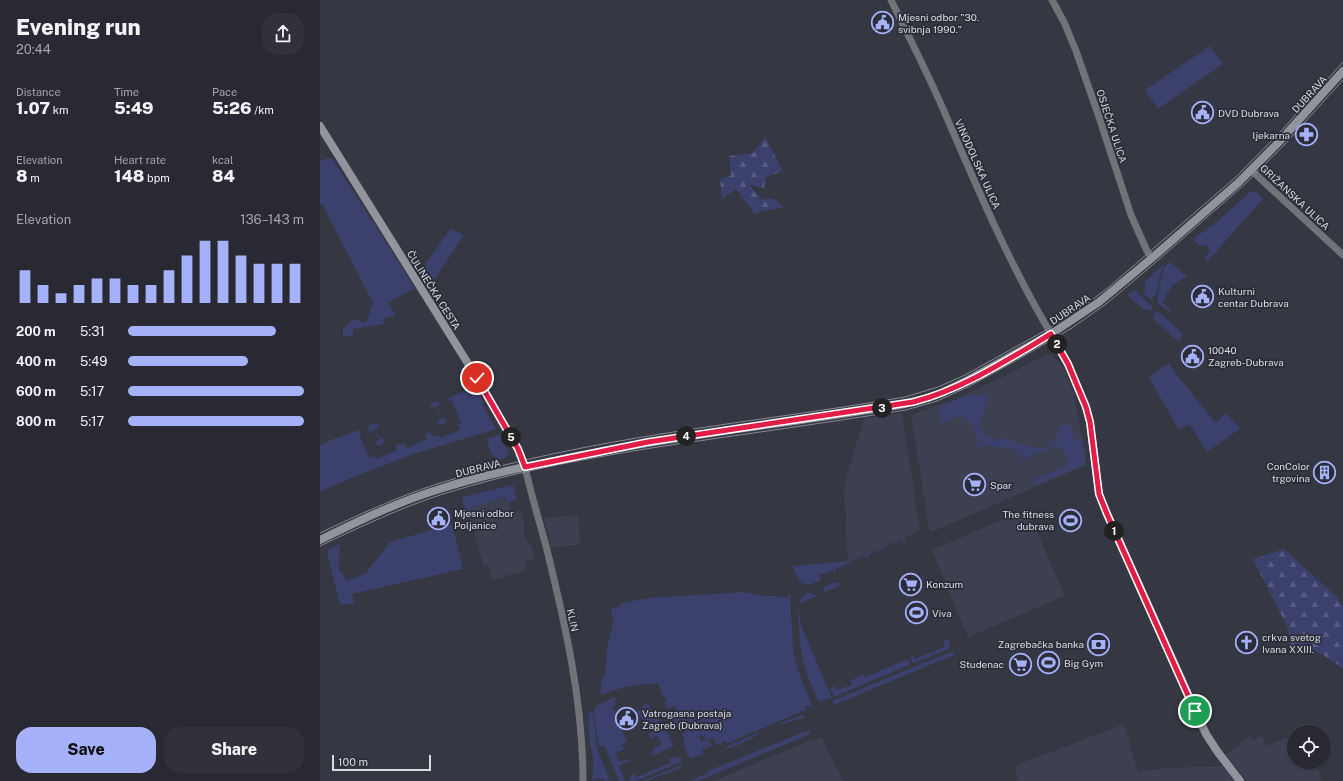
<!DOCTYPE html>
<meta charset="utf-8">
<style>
:root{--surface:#282932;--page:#30313a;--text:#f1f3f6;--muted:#a5a6ac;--line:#44454d;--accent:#a6b1fc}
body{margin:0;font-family:"Public Sans",sans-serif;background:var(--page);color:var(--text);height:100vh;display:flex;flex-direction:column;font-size:15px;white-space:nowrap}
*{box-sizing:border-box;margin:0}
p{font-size:13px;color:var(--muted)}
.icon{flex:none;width:22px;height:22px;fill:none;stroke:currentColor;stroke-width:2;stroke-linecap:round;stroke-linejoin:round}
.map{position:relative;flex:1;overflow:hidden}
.panel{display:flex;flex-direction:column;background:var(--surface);width:320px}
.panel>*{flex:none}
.controls{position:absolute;left:967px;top:725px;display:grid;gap:8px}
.controls a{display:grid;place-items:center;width:44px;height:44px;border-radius:50%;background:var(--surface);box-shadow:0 1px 3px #0004,0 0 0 1px var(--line);font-size:20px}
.scale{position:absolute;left:12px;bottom:10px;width:99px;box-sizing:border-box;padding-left:4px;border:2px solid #d9dbe2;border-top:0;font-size:11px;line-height:14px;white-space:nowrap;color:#d9dbe2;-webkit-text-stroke:3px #2b2d38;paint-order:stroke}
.pin{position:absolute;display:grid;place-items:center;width:34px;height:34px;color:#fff;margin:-17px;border:2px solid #fff;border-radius:50%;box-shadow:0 1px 4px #0007}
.km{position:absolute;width:20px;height:20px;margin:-10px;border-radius:50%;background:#222;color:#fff;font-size:11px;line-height:20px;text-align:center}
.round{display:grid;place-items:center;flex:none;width:42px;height:42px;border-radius:16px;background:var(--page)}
.overview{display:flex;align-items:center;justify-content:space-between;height:68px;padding:0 16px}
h1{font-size:22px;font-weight:800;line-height:30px}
.metrics{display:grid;grid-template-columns:repeat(3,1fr);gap:6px;height:68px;padding:4px 16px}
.metrics div{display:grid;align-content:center}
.metrics b{font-size:17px;font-weight:800}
.metrics small{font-size:11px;font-weight:400}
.metrics p{font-size:11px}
.chart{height:112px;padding:8px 16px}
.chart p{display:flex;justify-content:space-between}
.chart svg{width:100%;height:72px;margin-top:4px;stroke:var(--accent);stroke-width:6}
.primary-button{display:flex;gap:8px;margin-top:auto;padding:8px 16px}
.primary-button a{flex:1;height:46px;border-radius:16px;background:var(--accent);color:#111;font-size:16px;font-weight:800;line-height:46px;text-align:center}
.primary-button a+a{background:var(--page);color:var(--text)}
ul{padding:0 16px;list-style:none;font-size:13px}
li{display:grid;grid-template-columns:64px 48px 1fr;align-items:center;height:30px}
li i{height:10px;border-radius:5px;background:var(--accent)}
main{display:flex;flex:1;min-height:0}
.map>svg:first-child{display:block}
.built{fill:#3d4051}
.green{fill:#3b406c}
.forest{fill:url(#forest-firs)}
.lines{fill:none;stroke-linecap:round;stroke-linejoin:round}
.tertiary{stroke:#727379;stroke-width:7}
.secondary{stroke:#92949d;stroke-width:8}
.tram{stroke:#868891;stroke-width:1}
.route-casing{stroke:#fff;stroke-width:8}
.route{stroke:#e11d48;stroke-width:5}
.labels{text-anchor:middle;stroke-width:3.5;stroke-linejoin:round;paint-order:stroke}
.poi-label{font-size:10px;fill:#d9dbe2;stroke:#2b2d38;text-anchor:start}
.street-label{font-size:10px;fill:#d9dbe2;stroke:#2b2d38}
</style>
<main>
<section class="panel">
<div class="overview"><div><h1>Evening run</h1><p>20:44</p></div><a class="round"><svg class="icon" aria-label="share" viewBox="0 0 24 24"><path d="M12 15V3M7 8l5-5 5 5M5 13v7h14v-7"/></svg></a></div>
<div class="metrics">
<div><p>Distance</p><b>1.07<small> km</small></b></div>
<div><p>Time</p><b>5:49</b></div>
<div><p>Pace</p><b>5:26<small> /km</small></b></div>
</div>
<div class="metrics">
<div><p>Elevation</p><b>8<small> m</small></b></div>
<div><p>Heart rate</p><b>148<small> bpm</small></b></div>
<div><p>kcal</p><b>84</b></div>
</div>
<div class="chart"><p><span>Elevation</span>136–143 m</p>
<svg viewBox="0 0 160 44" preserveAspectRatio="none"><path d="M5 44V24M15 44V33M25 44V38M35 44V33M45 44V29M55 44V29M65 44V33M75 44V33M85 44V24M95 44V15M105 44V6M115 44V6M125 44V15M135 44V20M145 44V20M155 44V20"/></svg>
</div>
<ul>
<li><b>200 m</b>5:31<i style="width:84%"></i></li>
<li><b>400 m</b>5:49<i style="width:68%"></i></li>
<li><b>600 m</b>5:17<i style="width:100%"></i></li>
<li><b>800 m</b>5:17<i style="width:100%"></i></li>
</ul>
<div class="primary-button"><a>Save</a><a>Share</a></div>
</section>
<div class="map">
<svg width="1023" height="781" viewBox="0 0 1023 781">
<defs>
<pattern id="forest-firs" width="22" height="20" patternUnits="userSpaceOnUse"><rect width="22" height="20" fill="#3b406c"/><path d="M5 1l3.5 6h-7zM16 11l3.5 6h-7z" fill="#575b81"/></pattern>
</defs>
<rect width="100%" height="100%" fill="#353742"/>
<!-- built -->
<g class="built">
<path d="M727 354 732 355 740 364 744 369 753 392 767 461 764 466 614 531H611L609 528 591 415 634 400 691 373Z"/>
<path d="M582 413 600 531 528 561 524 486 544 418Z"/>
<path d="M187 497 192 513 201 510 204 522V534L207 541 211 546 215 559 205 561 207 570 172 580 168 565 164 566 148 512 152 511 151 507Z"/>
<path d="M707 509 745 596 648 637 612 550Z"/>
<path d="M258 515 260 545 231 547 224 518Z"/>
<path d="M804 724 818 772 846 768 903 766 915 781H698L695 769 697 765Z"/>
<path d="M974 734V762H993L1002 778 998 781H927L906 755 930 736 933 741 942 735 947 746Z"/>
<path d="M502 738 523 781H393L492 740Z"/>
</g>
<!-- green -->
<g class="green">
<path d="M890 46 903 64 838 109 825 90Z"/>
<path d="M10 158 14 161 95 288 68 303 76 315 63 319 64 324 33 329V335L23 337V329L30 322 38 319 42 323 46 322C47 321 52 306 53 303L2 204 0 205V161L5 159Z"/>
<path d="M935 191 943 199 888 261 884 258 889 252 888 246 884 245 879 246 873 239 898 221 930 192Z"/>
<path d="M130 229 144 235 109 288 99 273Z"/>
<path d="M850 262 867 276C853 284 849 288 843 303L851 310 849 312 838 304V294L844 267Z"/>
<path d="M843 265 836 294 831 300 823 293 826 292 824 289 826 286 824 282Z"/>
<path d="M814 290 832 306V310L823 309 808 296V295Z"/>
<path d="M835 311 840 313 861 332 862 335 859 342 833 319Z"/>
<path d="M849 363 857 375 896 423 905 413 921 428 887 452 870 425 858 429 829 377Z"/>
<path d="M151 388 159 391 164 407 176 429 97 453 38 475 0 492V445L16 438 39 430 41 433 39 434 49 457 54 456 56 459 77 450 75 446 79 444 80 445 85 443 87 448 107 439 105 434 110 432 112 437 119 435 121 438 139 430 140 429 138 424 141 423 131 400 128 401 129 398Z"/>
<path d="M648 394 662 396 669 394 658 428 665 430 663 436 679 441 680 437 683 438C697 442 715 451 730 447L732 440 736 441 740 425 743 426 744 424 753 427 754 441 762 440 766 462 762 466 714 486 713 480 747 465 748 460 744 451 740 449 738 445 704 459 705 465 699 452 696 450 668 445 658 448 656 445 660 443 650 419 644 421 642 415 623 423 624 429H623L618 408Z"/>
<path d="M115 401 119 402 121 404 117 407 122 419 127 418 126 423 120 425 117 421 121 419 116 407 111 409V404Z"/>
<path d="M55 423 57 424 59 427 55 429 60 439 64 438 65 439 64 443 60 446 57 445 54 442 59 440 54 430 49 432 48 428 50 424Z"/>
<path d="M179 435 182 437 189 453C188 459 182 459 177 460L170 451 167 440 168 438Z"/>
<path d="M192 485 194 487 197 499 188 503 186 497 151 507 152 511 148 512 145 511 142 497Z"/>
<path d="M132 524 143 569 32 594 34 604H20L7 552 10 548 20 544 19 569 27 581 46 573 70 542Z"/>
<path d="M584 538 585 543 584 545 582 540 563 548 565 553 561 549 547 556 548 560 547 561 545 556 530 562 532 567H531L529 563 515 569 516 573 515 574 513 570 499 575 501 580 489 585 482 583 475 573 472 566 530 561Z"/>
<path d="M515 582 518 583 520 586 502 593 505 586Z"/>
<path d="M424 592 446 596 469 597V593H470L473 649 478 670 492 706 489 707 487 705 485 706V710L408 743 404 741 399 746 398 744H396L394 738 390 740 385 739 382 735 379 736 381 742 385 740 390 741 392 746 382 750 383 754 370 759 364 747V740L362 734 366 732 363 727 359 728 352 718 359 714 355 706 348 709 345 702 347 701 345 697H343L338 683 304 687 284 694H280L282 677 285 675 287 649 294 618 291 615 292 607 298 608 300 604 302 603 329 598Z"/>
<path d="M488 593H492L496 596 478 604 482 597Z"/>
<path d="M478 606 481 625 512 698 499 702C494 691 489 680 485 668 479 648 479 627 478 606Z"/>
<path d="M628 639 630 645 628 649 594 663 592 662 590 655H593L595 659 624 647 623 642Z"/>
<path d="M633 651 634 655 514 705 512 701Z"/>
<path d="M588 659 590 663 589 665 514 697 510 688 515 686 517 690 532 685 530 681 542 675 545 677Z"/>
<path d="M295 697 296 700 295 701 296 705 293 707 307 742 302 743 304 750 297 752 296 755 299 761 308 759 309 761 299 766 305 781H299L284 745 279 747 274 712 276 706Z"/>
<path d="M327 703 341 721 331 730 316 712Z"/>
<path d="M271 709C276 722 275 735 277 747 279 759 288 769 289 781H284L283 778 272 780 273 762 272 747H270L268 717Z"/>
<path d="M481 715H483L484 718 454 726Z"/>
<path d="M337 730 347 732 354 746 333 756 331 752 334 751 333 748 340 745 341 743 337 736 330 739 328 734Z"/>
<path d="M489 730 490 734 378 781H370L387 773 388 771Z"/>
<path d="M438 733 439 734C430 739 413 750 403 748Z"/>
<path d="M357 756 362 759 361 762 316 781H309L312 774 314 773 316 777 351 763 349 759Z"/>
<path d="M362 765 359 769 326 781H322Z"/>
</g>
<!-- forest -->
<g class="forest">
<path d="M445 137 463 171 446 177 444 189 429 184 442 200 452 198 464 207 434 213 416 189 402 199 400 178 411 176 409 156 433 153Z"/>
<path d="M964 549 1017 597 1023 607V668L1003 655 984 646 970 649 968 628 933 559Z"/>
</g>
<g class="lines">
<!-- tertiary -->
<g class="tertiary">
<path d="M571 0C590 39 610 78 627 118 659 192 690 265 731 334"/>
<path d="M732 0 744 22 756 51 779 117 811 215 827 251 832 258"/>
<path d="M931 170 1023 255"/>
<path d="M205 467C211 494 219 520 226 546 245 623 263 701 263 781"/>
</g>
<!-- secondary -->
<g class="secondary">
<path d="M0 126 157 378 198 449 205 467"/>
<path d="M731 334 748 364 766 407 770 422 779 494 787 514 886 734 897 751 920 781"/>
<path d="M0 540C40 520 80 501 123 488 157 477 193 469 229 462 346 436 466 424 585 404L617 395 648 380 731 334 779 302 832 258 918 183 958 143 1023 71"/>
</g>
<!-- tram -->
<g class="tram">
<path d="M0 533C38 515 77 497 117 484 269 436 429 424 585 397L618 387 645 375 728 329 765 305 789 287 917 176 962 130 1023 62"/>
<path d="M0 546C40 527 80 508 123 494 199 470 279 456 357 444 434 433 510 422 586 410L617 401 648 387 688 365 752 328 786 304 829 268 925 184 964 145 1023 80"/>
</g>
</g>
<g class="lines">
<defs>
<path id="route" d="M157 378 198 449 205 467 328 442 593 402C641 390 689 359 731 334L748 364 766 407 770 422 779 494 787 514 875 711"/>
</defs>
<!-- route casing -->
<use href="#route" class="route-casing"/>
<!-- route -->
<use href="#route" class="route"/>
</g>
<!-- icons -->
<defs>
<symbol id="civic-ring" viewBox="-11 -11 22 22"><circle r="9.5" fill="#2b2d38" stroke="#a6b1fc" stroke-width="1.5"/><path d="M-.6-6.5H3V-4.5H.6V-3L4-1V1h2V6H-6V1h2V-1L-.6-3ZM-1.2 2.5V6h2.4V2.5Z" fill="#a6b1fc"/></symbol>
<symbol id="pharmacy-ring" viewBox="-11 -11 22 22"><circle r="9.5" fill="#2b2d38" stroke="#a6b1fc" stroke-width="1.5"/><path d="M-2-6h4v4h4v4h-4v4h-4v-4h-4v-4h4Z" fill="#a6b1fc"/></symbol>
<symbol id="building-ring" viewBox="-11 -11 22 22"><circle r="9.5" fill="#2b2d38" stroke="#a6b1fc" stroke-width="1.5"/><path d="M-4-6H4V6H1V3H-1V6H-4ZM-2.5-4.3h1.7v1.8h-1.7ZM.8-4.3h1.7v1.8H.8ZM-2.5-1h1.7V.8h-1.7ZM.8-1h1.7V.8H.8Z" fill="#a6b1fc"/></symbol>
<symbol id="supermarket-ring" viewBox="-11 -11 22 22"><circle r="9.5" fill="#2b2d38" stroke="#a6b1fc" stroke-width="1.5"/><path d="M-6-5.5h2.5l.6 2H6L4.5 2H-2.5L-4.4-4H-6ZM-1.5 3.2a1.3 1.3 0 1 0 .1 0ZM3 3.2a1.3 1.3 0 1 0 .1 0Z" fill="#a6b1fc"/></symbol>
<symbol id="stadium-ring" viewBox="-11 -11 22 22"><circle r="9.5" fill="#2b2d38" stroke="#a6b1fc" stroke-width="1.5"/><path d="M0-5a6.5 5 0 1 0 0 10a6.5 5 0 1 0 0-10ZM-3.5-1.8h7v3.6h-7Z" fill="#a6b1fc"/></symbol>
<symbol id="church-ring" viewBox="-11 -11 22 22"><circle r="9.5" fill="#2b2d38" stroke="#a6b1fc" stroke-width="1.5"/><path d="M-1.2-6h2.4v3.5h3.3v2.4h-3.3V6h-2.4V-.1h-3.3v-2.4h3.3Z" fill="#a6b1fc"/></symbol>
<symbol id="bank-ring" viewBox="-11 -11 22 22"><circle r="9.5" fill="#2b2d38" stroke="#a6b1fc" stroke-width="1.5"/><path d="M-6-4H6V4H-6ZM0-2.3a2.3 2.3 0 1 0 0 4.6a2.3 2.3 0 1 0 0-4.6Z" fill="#a6b1fc"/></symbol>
</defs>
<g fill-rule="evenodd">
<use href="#civic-ring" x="550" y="10" width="25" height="25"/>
<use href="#civic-ring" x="870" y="100" width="25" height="25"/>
<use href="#pharmacy-ring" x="974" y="122" width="25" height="25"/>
<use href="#civic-ring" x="870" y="284" width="25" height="25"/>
<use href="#civic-ring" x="860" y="344" width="25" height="25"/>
<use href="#building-ring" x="992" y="460" width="25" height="25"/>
<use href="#supermarket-ring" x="642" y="472" width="25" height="25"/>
<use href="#civic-ring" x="106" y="506" width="25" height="25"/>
<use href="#stadium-ring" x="738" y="508" width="25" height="25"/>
<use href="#supermarket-ring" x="578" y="572" width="25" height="25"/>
<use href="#stadium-ring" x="584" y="600" width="25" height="25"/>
<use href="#church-ring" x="914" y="630" width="25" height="25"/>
<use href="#bank-ring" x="766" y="632" width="25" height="25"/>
<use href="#stadium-ring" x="716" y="650" width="25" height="25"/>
<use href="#supermarket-ring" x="688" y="652" width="25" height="25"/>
<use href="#civic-ring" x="294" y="706" width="25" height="25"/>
</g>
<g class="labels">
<!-- poi labels -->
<g class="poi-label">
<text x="578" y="21">Mjesni odbor "30.<tspan x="578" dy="12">svibnja 1990."</tspan></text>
<text x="898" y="117">DVD Dubrava</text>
<text x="970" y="139" text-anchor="end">ljekarna</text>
<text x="898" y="295">Kulturni<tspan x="898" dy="12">centar Dubrava</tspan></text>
<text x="888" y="354">10040<tspan x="888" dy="12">Zagreb-Dubrava</tspan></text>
<text x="990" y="470" text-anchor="end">ConColor<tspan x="990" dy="12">trgovina</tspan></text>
<text x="670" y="489">Spar</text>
<text x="134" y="517">Mjesni odbor<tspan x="134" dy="12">Poljanice</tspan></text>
<text x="734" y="518" text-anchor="end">The fitness<tspan x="734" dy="12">dubrava</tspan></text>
<text x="606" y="588">Konzum</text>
<text x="612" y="617">Viva</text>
<text x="942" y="641">crkva svetog<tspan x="942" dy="12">Ivana XXIII.</tspan></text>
<text x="764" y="648" text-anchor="end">Zagrebačka banka</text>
<text x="744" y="667">Big Gym</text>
<text x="684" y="668" text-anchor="end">Studenac</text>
<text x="322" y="717">Vatrogasna postaja<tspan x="322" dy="12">Zagreb (Dubrava)</tspan></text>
</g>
<!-- street labels -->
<g class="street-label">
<text transform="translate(989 94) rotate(-48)" y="4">DUBRAVA</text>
<text transform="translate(792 126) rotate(72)" y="4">OSJEČKA ULICA</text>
<text transform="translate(658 164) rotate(66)" y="4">VINODOLSKA ULICA</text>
<text transform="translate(975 197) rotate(43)" y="4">GRIŽANSKA ULICA</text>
<text transform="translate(114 290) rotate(58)" y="4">ČULINEČKA CESTA</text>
<text transform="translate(750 309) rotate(-34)" y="4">DUBRAVA</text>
<text transform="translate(158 468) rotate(-14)" y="4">DUBRAVA</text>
<text transform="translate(253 620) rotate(78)" y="4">KLIN</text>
</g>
</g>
</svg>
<div class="controls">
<a><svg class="icon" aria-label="locate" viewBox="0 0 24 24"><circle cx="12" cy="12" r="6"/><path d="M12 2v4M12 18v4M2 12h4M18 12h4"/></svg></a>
</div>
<div class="scale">100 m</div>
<div class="pin" style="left:875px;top:711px;background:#1e9e55"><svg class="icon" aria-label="arrive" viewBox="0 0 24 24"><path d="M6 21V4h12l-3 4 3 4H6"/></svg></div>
<div class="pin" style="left:157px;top:378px;background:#d93025"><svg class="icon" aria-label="check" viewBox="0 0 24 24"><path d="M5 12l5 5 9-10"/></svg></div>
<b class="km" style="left:794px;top:531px">1</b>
<b class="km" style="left:737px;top:344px">2</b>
<b class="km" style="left:562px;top:408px">3</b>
<b class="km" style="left:366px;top:436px">4</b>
<b class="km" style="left:191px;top:437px">5</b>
</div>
</main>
